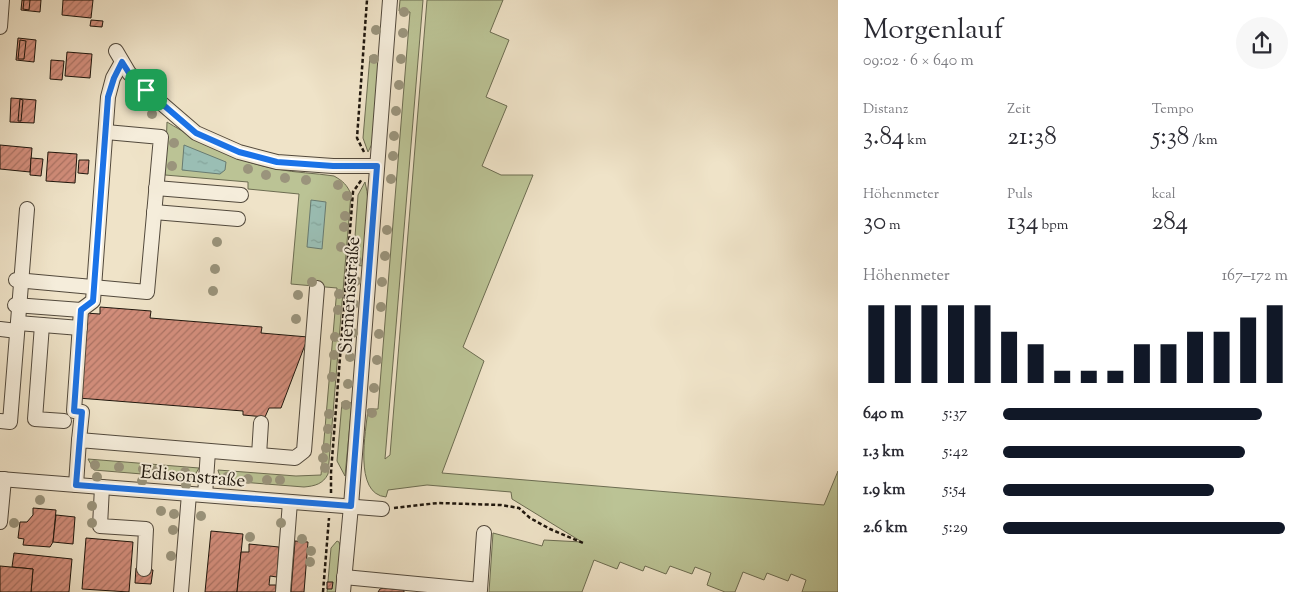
<!DOCTYPE html>
<html lang="de">
<meta charset="utf-8">
<style>
:root{--surface:#fff;--page:#f7f7f7;--text:#2b2b33;--muted:#7c7c81;--accent:#111827}
body{margin:0;font-family:"Sorts Mill Goudy",serif;background:var(--page);color:var(--text);height:100vh;display:flex;flex-direction:column;font-size:19px;white-space:nowrap}
*{box-sizing:border-box;margin:0}
p{font-size:16px;color:var(--muted)}
.icon{flex:none;width:28px;height:28px;fill:none;stroke:currentColor;stroke-width:2;stroke-linecap:round;stroke-linejoin:round}
.map{position:relative;flex:1;overflow:hidden}
.drawer{display:flex;flex-direction:column;background:var(--surface);width:475px}
.drawer>*{flex:none}
.pin{position:absolute;display:grid;place-items:center;width:42px;height:42px;color:#fff;margin:-21px;border-radius:10px;box-shadow:0 2px 8px #0006}
.round{display:grid;place-items:center;flex:none;width:52px;height:52px;border-radius:26px;background:var(--page)}
.summary{display:flex;align-items:center;justify-content:space-between;height:85px;padding:0 25px}
h1{font-size:28px;font-weight:600;line-height:38px}
.metrics{display:grid;grid-template-columns:repeat(3,1fr);gap:8px;height:85px;padding:5px 25px}
.metrics div{display:grid;align-content:center}
.metrics b{font-size:25px;font-weight:600}
.metrics small{font-size:14px;font-weight:400}
.metrics p{font-size:14px}
.chart{height:140px;padding:10px 25px}
.chart p{display:flex;justify-content:space-between}
.chart svg{width:100%;height:90px;margin-top:5px;stroke:var(--accent);stroke-width:6}
ul{padding:0 25px;list-style:none;font-size:16px}
li{display:grid;grid-template-columns:80px 60px 1fr;align-items:center;height:38px}
li i{height:12px;border-radius:6px;background:var(--accent)}
main{display:flex;flex:1;min-height:0}
.map>svg:first-child{display:block}
.green{fill:#bbc395;stroke:#6c6c51}
.water{fill:url(#water-ripples);stroke:#687b71}
.building{fill:url(#building-hatch);stroke:#1e160d}
.lines{fill:none;stroke-linecap:round;stroke-linejoin:round}
.minor-casing{stroke:#52493c;stroke-width:16}
.path{stroke:#1e160d;stroke-width:2.5;stroke-dasharray:4 2.5;stroke-linecap:butt}
.minor{stroke:#f5eddb;stroke-width:14}
.tree{fill:#9a947c}
.route-casing{stroke:#fff;stroke-width:10}
.route{stroke:#1a73e8;stroke-width:6}
.labels{text-anchor:middle;stroke-width:4;stroke-linejoin:round;paint-order:stroke}
.street-label{font-size:19px;fill:#1e160d;stroke:#f5eddb}
</style>
<main>
<div class="map">
<svg width="838" height="592" viewBox="0 0 838 592">
<defs>
<pattern id="water-ripples" width="26" height="14" patternUnits="userSpaceOnUse" patternTransform="scale(1.25)"><rect width="26" height="14" fill="#9abeb4"/><path d="M2 4q2-2 4 0t4 0M15 11q2-2 4 0t4 0" fill="none" stroke="#84a39a"/></pattern>
<pattern id="building-hatch" width="6" height="6" patternUnits="userSpaceOnUse" patternTransform="scale(1.25)"><rect width="6" height="6" fill="#d38e7c"/><path d="M-1 1l2-2M0 6l6-6M5 7l2-2" fill="none" stroke="#ab7364"/></pattern>
</defs>
<rect width="100%" height="100%" fill="#efe3c8"/>
<filter id="stains"><feTurbulence type="fractalNoise" baseFrequency=".004" numOctaves="4"/><feColorMatrix values="0 0 0 0 .2 0 0 0 0 .09 0 0 0 0 .02 0 0 0 .5 -.17"/></filter>
<radialGradient id="worn" r=".72"><stop offset=".6" stop-color="#630" stop-opacity="0"/><stop offset="1" stop-color="#630" stop-opacity=".3"/></radialGradient>
<!-- green -->
<g class="green">
<path d="M400 0H423L385 459 390 455 427 0H503L490 32 509 40 486 97 507 106 482 166 501 175H533L463 347 484 361 442 473 824 505 838 471V592H802L806 580 791 574 788 581 767 573 764 580 743 572 735 592H725L707 585 711 573 695 567 692 574 670 566 666 574 645 566 643 571 620 562 617 569 594 560 582 592H489L493 533 542 546 544 540 582 542 512 499 511 492 427 485 388 490 386 497C353 494 366 431 368 409H378L410 12 399 11Z"/>
<path d="M370 56 380 57 374 140 368 152 363 138Z"/>
<path d="M167 122C202 143 237 162 277 169 296 173 315 173 334 176 343 181 347 185 351 194L328 474C323 484 315 486 304 487L228 481C223 478 219 476 218 470L296 476 321 475 337 288 291 284 299 194 248 189V182L165 175Z"/>
<path d="M365 182C372 206 365 241 363 266L353 265 358 195Z"/>
<path d="M342 402 352 403 345 476 337 461Z"/>
<path d="M88 459 199 468 195 475 190 478 94 470Z"/>
<path d="M337 541 339 542 341 550 337 592H327L331 548Z"/>
</g>
<!-- water -->
<g class="water">
<path d="M184 145 226 162 225 170 220 174 182 170Z"/>
<path d="M311 200 326 202 322 249 307 247Z"/>
</g>
<!-- building -->
<g class="building">
<path d="M22 0H41L40 12 21 10Z"/>
<path d="M24 0H30L29 10 23 9Z"/>
<path d="M63 0H93L91 18 62 15Z"/>
<path d="M91 20 103 21 102 27 90 26Z"/>
<path d="M18 38 36 40 34 62 16 60Z"/>
<path d="M20 40 26 41 24 59H18Z"/>
<path d="M67 52 92 54 90 78 65 76Z"/>
<path d="M51 60 64 61 62 80 50 79Z"/>
<path d="M11 98 36 100 34 123 10 122Z"/>
<path d="M20 99 23 100 21 121H18Z"/>
<path d="M0 145 32 148 30 172 0 169Z"/>
<path d="M48 152 77 154 75 183 46 181Z"/>
<path d="M31 158 43 159 41 176 30 175Z"/>
<path d="M79 160H89L88 174 78 173Z"/>
<path d="M100 307 151 311 150 318 262 327 261 333 308 337 281 408H269L265 417 243 415V411L78 398 85 313 100 314Z"/>
<path d="M33 508 56 510 53 542 50 547 23 545 24 539 18 538 20 522H27L33 515Z"/>
<path d="M56 515 75 517 73 544 53 542Z"/>
<path d="M211 531 243 534 237 592H205Z"/>
<path d="M86 538 133 542 129 592 82 589Z"/>
<path d="M295 541 308 542 304 592H291Z"/>
<path d="M249 544 279 547 277 577 270 576 269 585H276V592H237L241 552H249Z"/>
<path d="M14 553 72 559 69 592H31L33 569 12 567Z"/>
<path d="M0 566 33 569 31 592H0Z"/>
<path d="M136 568 153 570 151 584 135 583Z"/>
<path d="M327 582H333L332 589H327Z"/>
<path d="M384 588 404 590V592H378L380 589Z"/>
</g>
<g class="lines">
<defs>
<g id="minor">
<path d="M0 27 2 0"/>
<path d="M116 51 129 73 146 90 196 133 239 152 277 162 333 166H377"/>
<path d="M156 188 241 195"/>
<path d="M154 212 238 219"/>
<path d="M16 280 147 292 161 137 106 132"/>
<path d="M15 305 81 310 74 411 82 412 79 440"/>
<path d="M81 310 93 301 108 97 113 78 122 62"/>
<path d="M18 323 80 328"/>
<path d="M42 325 35 419 64 421"/>
<path d="M0 329 17 331"/>
<path d="M0 421 10 422 27 209"/>
<path d="M259 455 261 423"/>
<path d="M0 479 382 509"/>
<path d="M76 485 79 440 295 458 304 451 317 288"/>
<path d="M102 487 100 526 146 529 144 569"/>
<path d="M205 495 208 451"/>
<path d="M0 522 4 479"/>
<path d="M344 577 480 590 484 533"/>
<path d="M181 592 189 494"/>
<path d="M283 592 290 502"/>
<path d="M343 592 351 506 390 0"/>
</g>
</defs>
<!-- minor casing -->
<use href="#minor" class="minor-casing"/>
<!-- path -->
<g class="path">
<path d="M364 152 357 138 367 0"/>
<path d="M331 493V472L353 192 362 179"/>
<path d="M394 508 438 503 501 505 519 508 530 518 550 529 583 543"/>
<path d="M323 592 329 518"/>
</g>
<!-- minor -->
<use href="#minor" class="minor"/>
</g>
<!-- trees -->
<g class="tree">
<circle cx="404" cy="12" r="5"/>
<circle cx="376" cy="30" r="5"/>
<circle cx="403" cy="33" r="5"/>
<circle cx="374" cy="59" r="5"/>
<circle cx="401" cy="59" r="5"/>
<circle cx="399" cy="85" r="5"/>
<circle cx="396" cy="111" r="5"/>
<circle cx="152" cy="114" r="5"/>
<circle cx="394" cy="136" r="5"/>
<circle cx="174" cy="143" r="5"/>
<circle cx="393" cy="156" r="5"/>
<circle cx="172" cy="166" r="5"/>
<circle cx="248" cy="169" r="5"/>
<circle cx="266" cy="175" r="5"/>
<circle cx="285" cy="178" r="5"/>
<circle cx="391" cy="179" r="5"/>
<circle cx="306" cy="180" r="5"/>
<circle cx="338" cy="185" r="5"/>
<circle cx="347" cy="196" r="5"/>
<circle cx="345" cy="216" r="5"/>
<circle cx="344" cy="227" r="5"/>
<circle cx="387" cy="230" r="5"/>
<circle cx="217" cy="242" r="5"/>
<circle cx="341" cy="247" r="5"/>
<circle cx="385" cy="256" r="5"/>
<circle cx="357" cy="261" r="5"/>
<circle cx="215" cy="269" r="5"/>
<circle cx="356" cy="281" r="5"/>
<circle cx="312" cy="282" r="5"/>
<circle cx="382" cy="282" r="5"/>
<circle cx="213" cy="291" r="5"/>
<circle cx="339" cy="294" r="5"/>
<circle cx="298" cy="295" r="5"/>
<circle cx="354" cy="304" r="5"/>
<circle cx="381" cy="307" r="5"/>
<circle cx="338" cy="310" r="5"/>
<circle cx="296" cy="319" r="5"/>
<circle cx="353" cy="333" r="5"/>
<circle cx="379" cy="334" r="5"/>
<circle cx="335" cy="337" r="5"/>
<circle cx="334" cy="355" r="5"/>
<circle cx="350" cy="357" r="5"/>
<circle cx="377" cy="360" r="5"/>
<circle cx="332" cy="377" r="5"/>
<circle cx="348" cy="384" r="5"/>
<circle cx="374" cy="388" r="5"/>
<circle cx="346" cy="405" r="5"/>
<circle cx="372" cy="413" r="5"/>
<circle cx="329" cy="414" r="5"/>
<circle cx="328" cy="429" r="5"/>
<circle cx="326" cy="448" r="5"/>
<circle cx="323" cy="458" r="5"/>
<circle cx="95" cy="465" r="5"/>
<circle cx="119" cy="467" r="5"/>
<circle cx="325" cy="468" r="5"/>
<circle cx="143" cy="469" r="5"/>
<circle cx="157" cy="470" r="5"/>
<circle cx="185" cy="472" r="5"/>
<circle cx="97" cy="477" r="5"/>
<circle cx="227" cy="477" r="5"/>
<circle cx="248" cy="479" r="5"/>
<circle cx="267" cy="480" r="5"/>
<circle cx="280" cy="480" r="5"/>
<circle cx="142" cy="481" r="5"/>
<circle cx="186" cy="485" r="5"/>
<circle cx="40" cy="500" r="5"/>
<circle cx="92" cy="506" r="5"/>
<circle cx="161" cy="511" r="5"/>
<circle cx="174" cy="514" r="5"/>
<circle cx="201" cy="516" r="5"/>
<circle cx="14" cy="523" r="5"/>
<circle cx="92" cy="523" r="5"/>
<circle cx="281" cy="523" r="5"/>
<circle cx="173" cy="530" r="5"/>
<circle cx="250" cy="537" r="5"/>
<circle cx="302" cy="539" r="5"/>
<circle cx="311" cy="551" r="5"/>
<circle cx="171" cy="556" r="5"/>
<circle cx="310" cy="562" r="5"/>
</g>
<g class="lines">
<defs>
<path id="route" d="M122 62 129 73 146 90 196 133 239 152 277 162 333 166H377L351 506 76 485 82 412 74 411 81 310 93 301 108 97 114 78Z"/>
</defs>
<!-- route casing -->
<use href="#route" class="route-casing"/>
<!-- route -->
<use href="#route" class="route"/>
</g>
<g class="labels">
<!-- street labels -->
<g class="street-label">
<text transform="translate(348 295) rotate(-86)" y="7">Siemensstraße</text>
<text transform="translate(193 475) rotate(5)" y="7">Edisonstraße</text>
</g>
</g>
<rect width="100%" height="100%" filter="url(#stains)"/>
<rect width="100%" height="100%" fill="url(#worn)"/>
</svg>
<div class="pin" style="left:146px;top:90px;background:#1e9e55"><svg class="icon" aria-label="arrive" viewBox="0 0 24 24"><path d="M6 21V4h12l-3 4 3 4H6"/></svg></div>
</div>
<section class="drawer">
<div class="summary"><div><h1>Morgenlauf</h1><p>09:02 · 6 × 640 m</p></div><a class="round"><svg class="icon" aria-label="share" viewBox="0 0 24 24"><path d="M12 15V3M7 8l5-5 5 5M5 13v7h14v-7"/></svg></a></div>
<div class="metrics">
<div><p>Distanz</p><b>3.84<small> km</small></b></div>
<div><p>Zeit</p><b>21:38</b></div>
<div><p>Tempo</p><b>5:38<small> /km</small></b></div>
</div>
<div class="metrics">
<div><p>Höhenmeter</p><b>30<small> m</small></b></div>
<div><p>Puls</p><b>134<small> bpm</small></b></div>
<div><p>kcal</p><b>284</b></div>
</div>
<div class="chart"><p><span>Höhenmeter</span>167–172 m</p>
<svg viewBox="0 0 160 44" preserveAspectRatio="none"><path d="M5 44V6M15 44V6M25 44V6M35 44V6M45 44V6M55 44V19M65 44V25M75 44V38M85 44V38M95 44V38M105 44V25M115 44V25M125 44V19M135 44V19M145 44V12M155 44V6"/></svg>
</div>
<ul>
<li><b>640 m</b>5:37<i style="width:91%"></i></li>
<li><b>1.3 km</b>5:42<i style="width:85%"></i></li>
<li><b>1.9 km</b>5:54<i style="width:74%"></i></li>
<li><b>2.6 km</b>5:29<i style="width:99%"></i></li>
</ul>
</section>
</main>
